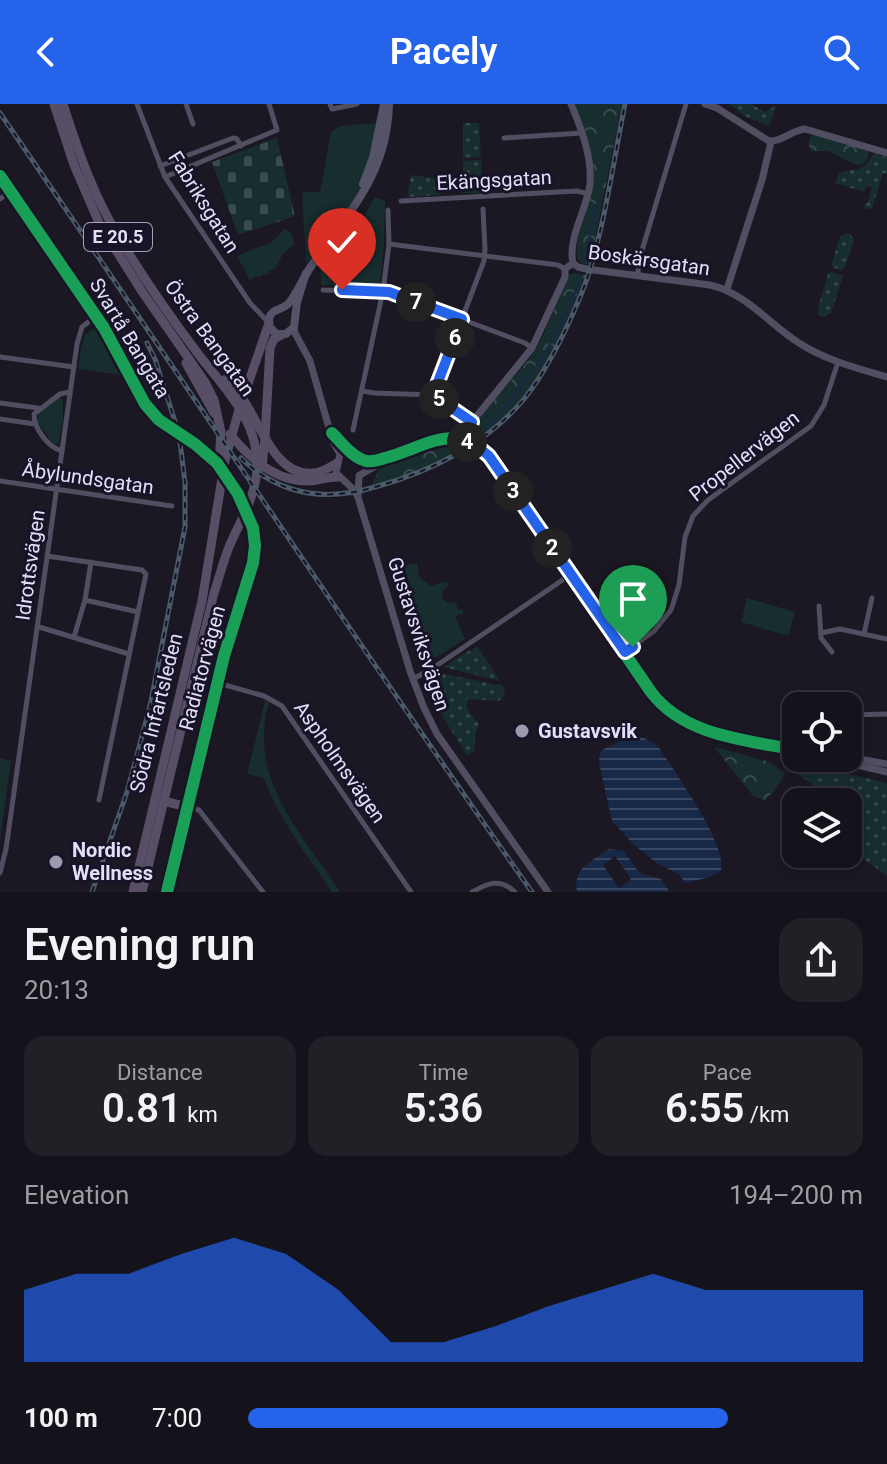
<!DOCTYPE html>
<meta charset="utf-8">
<style>
:root{--surface:#14121a;--page:#212027;--text:#f1f3f6;--muted:#9d9ea2;--line:#333239;--accent:#2563eb}
body{margin:0;font-family:Roboto,sans-serif;background:var(--page);color:var(--text);height:100vh;display:flex;flex-direction:column;font-size:30px;white-space:nowrap}
*{box-sizing:border-box;margin:0}
p{font-size:26px;color:var(--muted)}
.icon{flex:none;width:44px;height:44px;fill:none;stroke:currentColor;stroke-width:2;stroke-linecap:round;stroke-linejoin:round}
.map{position:relative;height:788px;overflow:hidden}
.details{display:flex;flex-direction:column;background:var(--surface);flex:1}
.details>*{flex:none}
.fabs{position:absolute;left:782px;top:588px;display:grid;gap:16px}
.fabs a{display:grid;place-items:center;width:80px;height:80px;border-radius:16px;background:var(--surface);box-shadow:0 4px 12px #0003,0 0 0 2px var(--line);font-size:40px}
.pin{position:absolute;display:grid;place-items:center;width:68px;height:68px;color:#fff;margin:-82px -34px;border-radius:50% 50% 50% 0;rotate:-45deg;box-shadow:0 0 8px #0007}
.pin .icon{rotate:45deg}
.km{position:absolute;width:40px;height:40px;margin:-20px;border-radius:50%;background:#222;color:#fff;font-size:22px;line-height:40px;text-align:center}
.round{display:grid;place-items:center;flex:none;width:84px;height:84px;border-radius:24px;background:var(--page)}
.summary{display:flex;align-items:center;justify-content:space-between;height:136px;padding:0 24px}
h1{font-size:44px;font-weight:600;line-height:60px}
.metrics{display:grid;grid-template-columns:repeat(3,1fr);gap:12px;height:136px;padding:8px 24px}
.metrics div{display:grid;align-content:center;border-radius:20px;background:var(--page);text-align:center}
.metrics b{font-size:40px;font-weight:600}
.metrics small{font-size:22px;font-weight:400}
.metrics p{font-size:22px}
.chart{height:224px;padding:16px 24px}
.chart p{display:flex;justify-content:space-between}
.chart svg{width:100%;height:144px;margin-top:8px;fill:var(--accent);opacity:.7}
ul{padding:0 24px;list-style:none;font-size:26px}
li{display:grid;grid-template-columns:128px 96px 1fr;align-items:center;height:60px}
li i{height:20px;border-radius:10px;background:var(--accent)}
header{display:flex;justify-content:space-between;align-items:center;height:104px;padding:0 24px;background:var(--accent);color:#fff;font-size:36px;font-weight:600}
.map>svg:first-child{display:block}
.grass{fill:url(#grass-dots)}
.forest{fill:url(#forest-crowns)}
.cemetery{fill:url(#cemetery-stones)}
.green{fill:#182d2e}
.water{fill:url(#water-rules);fill-rule:evenodd}
.lines{fill:none;stroke-linecap:round;stroke-linejoin:round}
.stream{stroke:#182847;stroke-width:2}
.minor{stroke:#514e62;stroke-width:5}
.tertiary{stroke:#514e62;stroke-width:7}
.secondary{stroke:#555367;stroke-width:8}
.primary{stroke:#584f66;stroke-width:9}
.rail-casing{stroke:#4b5a69;stroke-width:5}
.rail{stroke:#181427;stroke-width:2;stroke-dasharray:6;stroke-linecap:butt}
.cycleway-casing{stroke:#181427;stroke-width:17}
.cycleway{stroke:#1a9f57;stroke-width:12}
.route-casing{stroke:#fff;stroke-width:16}
.route{stroke:#2563eb;stroke-width:10}
.poi-dot{fill:#9d99af;stroke:#181427;stroke-width:3}
.labels{text-anchor:middle;stroke-width:6;stroke-linejoin:round;paint-order:stroke}
.shield{fill:#181427;stroke:#a6a1bb;stroke-width:2}
.shield-label{font-size:18px;font-weight:bold;fill:#e3defb}
.street-label{font-size:20px;fill:#e3defb;stroke:#181427}
.poi-label{font-size:20px;font-weight:bold;fill:#e3defb;stroke:#181427;text-anchor:start}
</style>
<header><svg class="icon" aria-label="back" viewBox="0 0 24 24"><path d="M15 5l-7 7 7 7"/></svg>Pacely<svg class="icon" aria-label="search" viewBox="0 0 24 24"><circle cx="10" cy="10" r="6"/><path d="M15 15l6 6"/></svg></header>
<div class="map">
<svg width="887" height="788" viewBox="0 0 887 788">
<defs>
<pattern id="grass-dots" width="8" height="8" patternUnits="userSpaceOnUse" patternTransform="scale(2)"><rect width="8" height="8" fill="#182d2e"/><path d="M2 2h.1M6 6h.1" fill="none" stroke="#394b4d" stroke-width="1.8" stroke-linecap="round"/></pattern>
<pattern id="forest-crowns" width="20" height="18" patternUnits="userSpaceOnUse" patternTransform="scale(2)"><rect width="20" height="18" fill="#182d2e"/><path d="M2 6a3 3 0 1 1 6 0M12 15a3 3 0 1 1 6 0" fill="none" stroke="#394b4d"/></pattern>
<pattern id="cemetery-stones" width="16" height="16" patternUnits="userSpaceOnUse" patternTransform="scale(2)"><rect width="16" height="16" fill="#182d2e"/><path d="M2 7V4a2 2 0 0 1 4 0v3zM10 15v-3a2 2 0 0 1 4 0v3z" fill="#394b4d"/></pattern>
<pattern id="water-rules" width="6" height="5" patternUnits="userSpaceOnUse" patternTransform="scale(2)"><rect width="6" height="5" fill="#182847"/><path d="M0 2.5h6" fill="none" stroke="#394762"/></pattern>
</defs>
<rect width="100%" height="100%" fill="#1b1823"/>
<!-- grass -->
<g class="grass">
<path d="M729 0H751L765 8 777 1 769 22 744 12Z"/>
<path d="M463 19H479L481 53 463 54Z"/>
<path d="M874 49 887 53V70L883 69 872 104 864 105 865 100H867L872 83 866 82 864 88 835 79 839 69C861 62 860 71 874 49Z"/>
<path d="M481 56 482 89H463V57Z"/>
<path d="M411 71 440 75 441 91 407 93Z"/>
<path d="M846 129 851 131 854 136 847 158 842 167 831 162 840 132Z"/>
<path d="M829 167 843 172 831 209 824 213 818 210V204Z"/>
<path d="M477 542 500 577 443 563Z"/>
<path d="M445 570 503 582 505 591 499 597 467 595V605L479 620 475 632V646L467 652 430 592C426 578 432 573 445 570Z"/>
<path d="M817 663 887 679V772L861 753 849 738 848 698H830L828 693 798 670 797 664Z"/>
</g>
<!-- forest -->
<g class="forest">
<path d="M574 0H622L590 161C583 160 578 160 577 151 575 137 583 122 585 109 588 93 592 62 590 47 588 30 581 15 574 0Z"/>
<path d="M815 30 869 47C869 55 865 61 856 61L828 47H811C808 40 807 33 815 30Z"/>
<path d="M574 169 587 171C572 217 548 266 515 303 505 315 490 325 477 335L474 330C479 303 521 271 536 245 549 222 557 195 568 171Z"/>
<path d="M447 340 464 343 432 362 370 384 379 365 433 343Z"/>
<path d="M714 643 770 658 785 669 775 686 765 696 753 692Z"/>
</g>
<!-- cemetery -->
<path class="cemetery" d="M277 34 295 112 238 131 212 58Z"/>
<!-- green -->
<g class="green">
<path d="M376 19C375 29 375 41 373 51 362 93 332 128 306 160L302 88H320L331 28 340 22Z"/>
<path d="M375 93 385 97 384 141 380 183 321 181 320 155 335 136 348 140Z"/>
<path d="M285 125 292 130 294 141 283 150 275 165 270 166 266 172 264 170 259 173 256 172 250 176 238 154 241 150 272 138Z"/>
<path d="M98 222 101 223 124 268 123 271 78 265 81 243 85 230Z"/>
<path d="M59 293 63 296V317L58 340H54L37 318 39 306Z"/>
<path d="M398 458 402 461 417 459 419 472 430 482 447 477 449 482 442 487V494L448 499 456 498 458 506 462 505 464 509 455 512 465 535 430 557 420 551 416 546 390 460Z"/>
<path d="M747 494 795 508 788 532 741 518Z"/>
<path d="M265 597 269 598C247 675 301 728 340 788H332C308 752 279 716 264 674L247 670Z"/>
<path d="M0 654 11 657 0 736Z"/>
</g>
<!-- water -->
<g class="water">
<path d="M633 632 644 634 658 642C674 667 727 740 721 766L710 773 685 779 679 770 658 760 634 741 612 717 599 659C600 644 603 646 615 640 621 637 625 633 633 632Z"/>
<path d="M609 745 624 747 639 769 661 775 670 788H577C573 763 591 758 609 745ZM615 752 631 775 619 784 603 761Z"/>
</g>
<g class="lines">
<!-- stream -->
<g class="stream">
<path d="M585 158 596 100"/>
<path d="M486 326C527 280 562 231 581 172"/>
</g>
<!-- minor -->
<g class="minor">
<path d="M137 0 165 73 250 199 268 218"/>
<path d="M186 0 193 20"/>
<path d="M330 0 332 5 357 0"/>
<path d="M504 34 582 29"/>
<path d="M160 62 233 34 237 35 241 42"/>
<path d="M165 73 277 26 269 0"/>
<path d="M0 95 10 87"/>
<path d="M401 97 558 88 577 87 588 90"/>
<path d="M389 140 558 161 565 165"/>
<path d="M637 172 643 143 686 0"/>
<path d="M323 186 389 188 525 239 532 244"/>
<path d="M0 253 74 263"/>
<path d="M362 287 374 289 433 291 472 318"/>
<path d="M433 291 484 157 485 145 483 105"/>
<path d="M0 299 38 304"/>
<path d="M0 315 35 320"/>
<path d="M353 326 383 187 389 140 388 106"/>
<path d="M62 347C48 343 34 325 34 310L60 290 70 288"/>
<path d="M0 377 172 402"/>
<path d="M47 452 142 466 146 470 99 696"/>
<path d="M85 496 138 508"/>
<path d="M819 502 821 534 832 548"/>
<path d="M39 523 129 550"/>
<path d="M821 529 840 525 887 535"/>
<path d="M864 530 872 494"/>
<path d="M74 533 85 496 91 458"/>
<path d="M625 548 654 527 671 506 679 481 685 433 693 412 708 396 811 322 824 301 838 258"/>
<path d="M413 575 433 564 570 471"/>
<path d="M218 579 264 592 282 602 411 788"/>
<circle cx="796" cy="595" r="5"/>
<path d="M848 611 887 610"/>
<path d="M189 703 199 706 263 788"/>
<path d="M0 769 6 745 77 240 82 223 96 212"/>
<path d="M472 788C488 779 500 774 515 788"/>
</g>
<!-- tertiary -->
<g class="tertiary">
<path d="M571 0C581 24 592 52 590 79 588 103 567 135 573 159"/>
<path d="M705 0 717 4 769 37C782 38 792 26 805 25L887 49"/>
<path d="M0 72 104 224 145 300 159 316 195 340 217 359 238 390 253 424 255 442 253 459 224 552 167 788"/>
<path d="M573 159 578 163 586 165 710 181C746 189 769 220 799 239 825 256 857 264 887 273"/>
<path d="M727 185 762 76 771 38"/>
<path d="M294 223 295 229 310 257 333 338 340 350 336 369 352 384 357 391"/>
<path d="M332 329C342 339 352 353 366 357 372 358 379 356 385 354 427 343 458 313 494 359L651 588C684 632 746 636 796 646"/>
<path d="M461 336 472 318 532 244 565 173V165L573 159"/>
<path d="M360 371 386 356"/>
<path d="M359 372 358 393 410 567 424 604 437 630 548 788"/>
<path d="M848 653 887 660"/>
<path d="M827 654 887 668"/>
</g>
<!-- secondary -->
<g class="secondary">
<path d="M363 80 373 54 384 0"/>
<path d="M306 169 297 198 294 223 286 230H276L269 222C268 203 278 209 288 200 295 193 305 170 312 161 350 106 387 71 389 0"/>
</g>
<!-- primary -->
<g class="primary">
<path d="M54 0 74 61 100 121 143 189 205 278 214 296 221 328 219 360"/>
<path d="M63 0C78 47 94 93 120 135 144 175 171 214 199 251 225 285 258 316 257 362 257 391 240 417 229 443 223 458 219 474 214 489L142 788"/>
<path d="M186 259 214 309"/>
<path d="M226 275C233 284 240 291 246 300 262 325 278 374 314 369 323 368 330 363 337 359"/>
<path d="M230 330C249 354 276 377 308 377 319 377 329 372 339 373"/>
<path d="M262 363 265 334 270 244 274 235 281 231"/>
<path d="M163 697 188 703"/>
<path d="M133 788 202 497 225 356 239 306 269 219"/>
</g>
<defs>
<g id="rail">
<path d="M0 9C178 268 351 531 532 788"/>
<path d="M241 354C279 391 325 398 375 383 430 368 487 340 524 295 538 278 549 258 559 239 571 215 582 191 590 166 606 112 614 55 625 0"/>
<path d="M92 788 127 688 150 602 185 423V378L179 330 155 255 147 239"/>
</g>
</defs>
<!-- rail casing -->
<use href="#rail" class="rail-casing"/>
<!-- rail -->
<use href="#rail" class="rail"/>
<defs>
<g id="cycleway">
<path d="M0 72 104 224 145 300 159 316 195 340 217 359 238 390 253 424 255 442 253 459 224 552 167 788"/>
<path d="M332 329C342 339 352 353 366 357 372 358 379 356 385 354 427 343 458 313 494 359L651 588C684 632 746 636 796 646"/>
</g>
</defs>
<!-- cycleway casing -->
<use href="#cycleway" class="cycleway-casing"/>
<!-- cycleway -->
<use href="#cycleway" class="cycleway"/>
</g>
<g class="lines">
<defs>
<path id="route" d="M342 186 389 188 462 215 433 291 472 318 461 336 477 342 489 352 625 548 633 543"/>
</defs>
<!-- route casing -->
<use href="#route" class="route-casing"/>
<!-- route -->
<use href="#route" class="route"/>
</g>
<!-- markers -->
<g class="poi-dot">
<circle cx="522" cy="627" r="8"/>
<circle cx="56" cy="758" r="8"/>
</g>
<g class="labels">
<!-- shield labels -->
<rect class="shield" x="84" y="119" width="68" height="28" rx="6"/>
<g class="shield-label">
<text x="118" y="139">E 20.5</text>
</g>
<!-- street labels -->
<g class="street-label">
<text transform="translate(494 76) rotate(-3)" y="7">Ekängsgatan</text>
<text transform="translate(204 98) rotate(58)" y="7">Fabriksgatan</text>
<text transform="translate(649 156) rotate(8)" y="7">Boskärsgatan</text>
<text transform="translate(130 234) rotate(59)" y="7">Svartå Bangata</text>
<text transform="translate(210 234) rotate(54)" y="7">Östra Bangatan</text>
<text transform="translate(744 352) rotate(-38)" y="7">Propellervägen</text>
<text transform="translate(88 374) rotate(8)" y="7">Åbylundsgatan</text>
<text transform="translate(30 461) rotate(-82)" y="7">Idrottsvägen</text>
<text transform="translate(419 530) rotate(72)" y="7">Gustavsviksvägen</text>
<text transform="translate(202 564) rotate(-75)" y="7">Radiatorvägen</text>
<text transform="translate(156 609) rotate(-76)" y="7">Södra Infartsleden</text>
<text transform="translate(340 658) rotate(55)" y="7">Aspholmsvägen</text>
</g>
<!-- poi labels -->
<g class="poi-label">
<text x="538" y="634">Gustavsvik</text>
<text x="72" y="753">Nordic<tspan x="72" dy="23">Wellness</tspan></text>
</g>
</g>
</svg>
<div class="fabs">
<a><svg class="icon" aria-label="locate" viewBox="0 0 24 24"><circle cx="12" cy="12" r="6"/><path d="M12 2v4M12 18v4M2 12h4M18 12h4"/></svg></a>
<a><svg class="icon" aria-label="layers" viewBox="0 0 24 24"><path d="M12 4l9 5-9 5-9-5zM3 14l9 5 9-5"/></svg></a>
</div>
<div class="pin" style="left:633px;top:543px;background:#1e9e55"><svg class="icon" aria-label="arrive" viewBox="0 0 24 24"><path d="M6 21V4h12l-3 4 3 4H6"/></svg></div>
<div class="pin" style="left:342px;top:186px;background:#d93025"><svg class="icon" aria-label="check" viewBox="0 0 24 24"><path d="M5 12l5 5 9-10"/></svg></div>
<b class="km" style="left:552px;top:444px">2</b>
<b class="km" style="left:513px;top:387px">3</b>
<b class="km" style="left:467px;top:338px">4</b>
<b class="km" style="left:439px;top:295px">5</b>
<b class="km" style="left:455px;top:234px">6</b>
<b class="km" style="left:416px;top:198px">7</b>
</div>
<section class="details">
<div class="summary"><div><h1>Evening run</h1><p>20:13</p></div><a class="round"><svg class="icon" aria-label="share" viewBox="0 0 24 24"><path d="M12 15V3M7 8l5-5 5 5M5 13v7h14v-7"/></svg></a></div>
<div class="metrics">
<div><p>Distance</p><b>0.81<small> km</small></b></div>
<div><p>Time</p><b>5:36</b></div>
<div><p>Pace</p><b>6:55<small> /km</small></b></div>
</div>
<div class="chart"><p><span>Elevation</span>194–200 m</p>
<svg viewBox="0 0 160 44" preserveAspectRatio="none"><path d="M0 44V22L10 17L20 17L30 11L40 6L50 11L60 22L70 38L80 38L90 33L100 27L110 22L120 17L130 22L140 22L150 22L160 22V44z"/></svg>
</div>
<ul>
<li><b>100 m</b>7:00<i style="width:78%"></i></li>
</ul>
</section>
